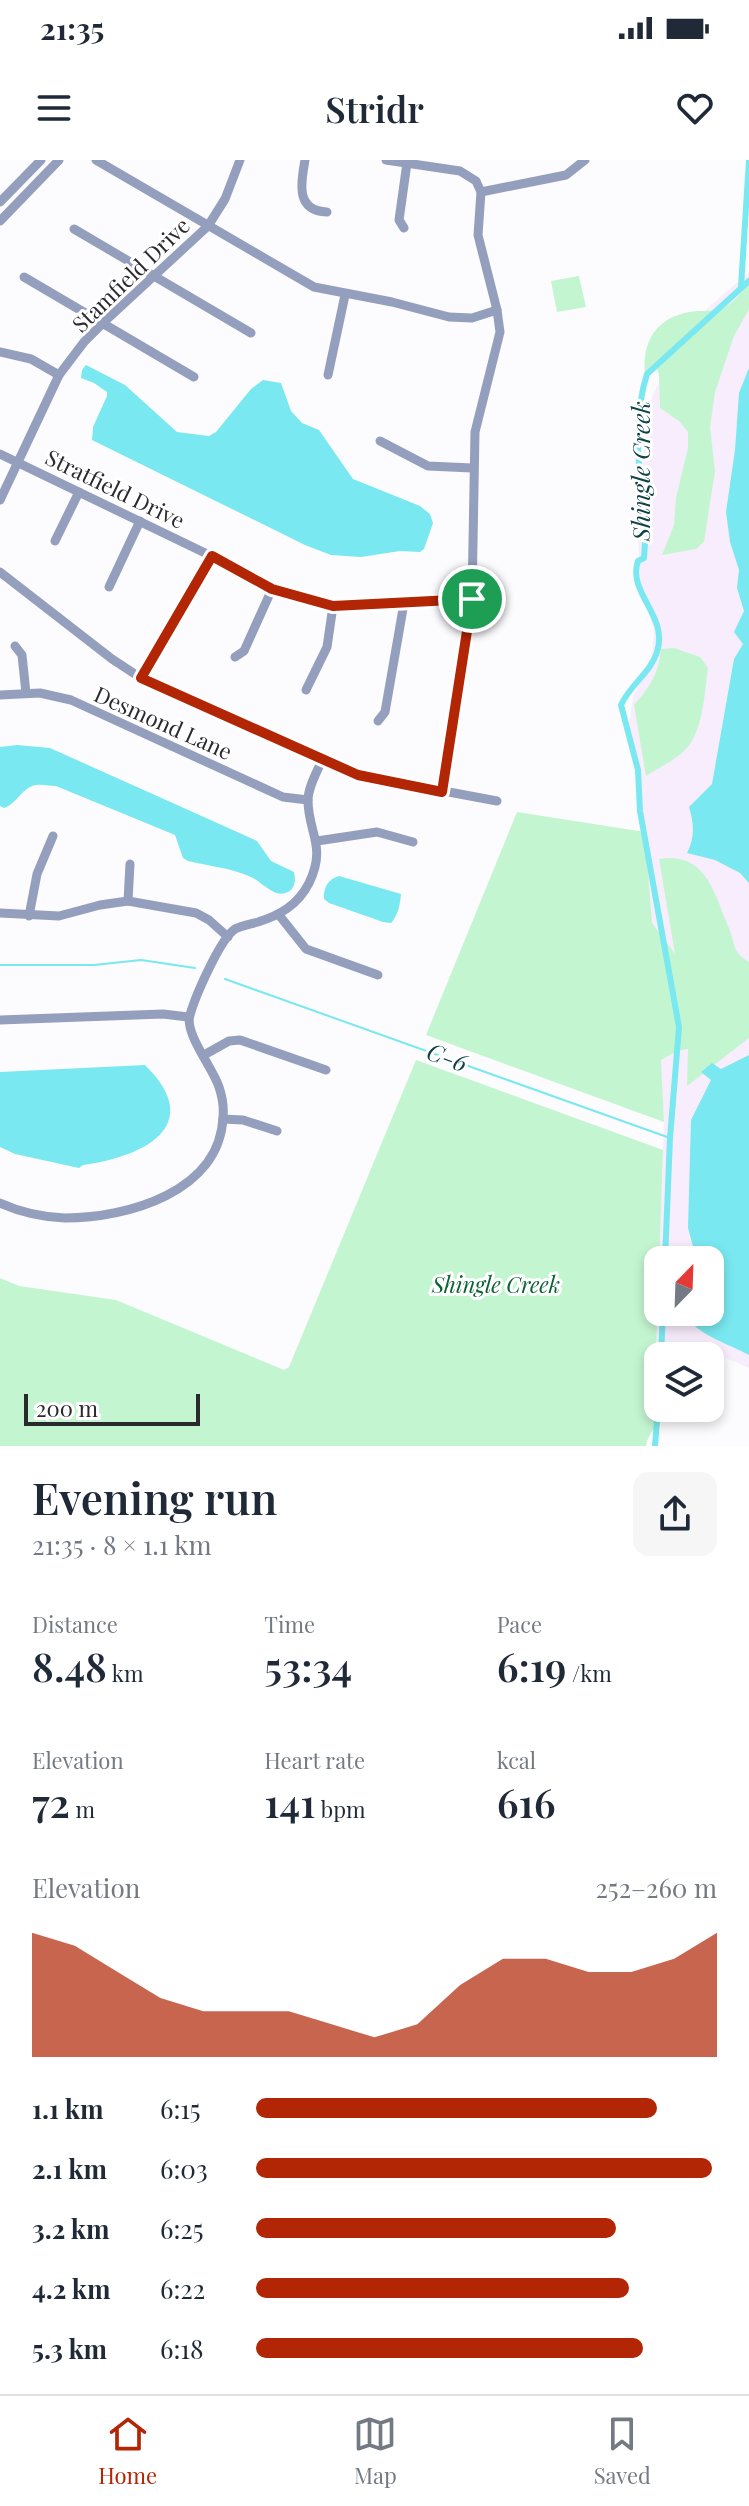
<!DOCTYPE html>
<meta charset="utf-8">
<style>
:root{--surface:#fff;--page:#f6f6f7;--text:#1f2937;--muted:#747a83;--line:#e0e1e3;--accent:#b22505}
body{margin:0;font-family:"Playfair Display",serif;background:var(--page);color:var(--text);height:100vh;display:flex;flex-direction:column;font-size:30px;white-space:nowrap}
*{box-sizing:border-box;margin:0}
p{font-size:26px;color:var(--muted)}
.icon{flex:none;width:44px;height:44px;fill:none;stroke:currentColor;stroke-width:2;stroke-linecap:round;stroke-linejoin:round}
.map{position:relative;height:1286px;overflow:hidden}
.sheet{display:flex;flex-direction:column;background:var(--surface);flex:1}
.sheet>*{flex:none}
.needle{width:52px;rotate:23deg}
.tools{position:absolute;left:644px;top:1086px;display:grid;gap:16px}
.tools a{display:grid;place-items:center;width:80px;height:80px;border-radius:16px;background:var(--surface);box-shadow:0 4px 12px #0003;font-size:40px}
.scale{position:absolute;left:24px;bottom:20px;width:176px;box-sizing:border-box;padding-left:8px;border:4px solid #2b282e;border-top:0;font-size:22px;line-height:28px;white-space:nowrap;color:#2b282e;-webkit-text-stroke:6px #fff;paint-order:stroke}
.pin{position:absolute;display:grid;place-items:center;width:68px;height:68px;color:#fff;margin:-34px;border:4px solid #fff;border-radius:50%;box-shadow:0 2px 8px #0007}
.round{display:grid;place-items:center;flex:none;width:84px;height:84px;border-radius:16px;background:var(--page)}
.head{display:flex;align-items:center;justify-content:space-between;height:136px;padding:0 32px}
h1{font-size:44px;font-weight:600;line-height:60px}
.stats{display:grid;grid-template-columns:repeat(3,1fr);gap:12px;height:136px;padding:8px 32px}
.stats div{display:grid;align-content:center}
.stats b{font-size:40px;font-weight:600}
.stats small{font-size:22px;font-weight:400}
.stats p{font-size:22px}
.chart{height:224px;padding:16px 32px}
.chart p{display:flex;justify-content:space-between}
.chart svg{width:100%;height:144px;margin-top:8px;fill:var(--accent);opacity:.7}
ul{padding:0 32px;list-style:none;font-size:26px}
li{display:grid;grid-template-columns:128px 96px 1fr;align-items:center;height:60px}
li i{height:20px;border-radius:10px;background:var(--accent)}
.status{display:flex;justify-content:space-between;align-items:center;height:56px;padding:0 40px;background:var(--surface);direction:ltr}
.status svg{height:22px;fill:currentColor}
header{display:flex;justify-content:space-between;align-items:center;height:104px;padding:0 32px;background:var(--surface);font-size:36px;font-weight:600}
.tabs{display:flex;justify-content:space-around;align-items:center;height:112px;border-top:2px solid var(--line);background:var(--surface);font-size:22px;color:var(--muted)}
.tabs a{display:grid;justify-items:center;gap:4px}
.tabs .active{color:var(--accent)}
.map>svg:first-child{display:block}
.commercial{fill:#f8edfd}
.green{fill:#c4f5d1}
.water{fill:#79e8f0}
.lines{fill:none;stroke-linecap:round;stroke-linejoin:round}
.stream{stroke:#79e8f0;stroke-width:2}
.canal{stroke:#79e8f0;stroke-width:6}
.minor{stroke:#949fbd;stroke-width:9}
.route-casing{stroke:#fff;stroke-width:16}
.route{stroke:#b22505;stroke-width:10}
.labels{text-anchor:middle;stroke-width:6;stroke-linejoin:round;paint-order:stroke}
.street-label{font-size:22px;fill:#2b282e;stroke:#fff}
.park-label{font-size:22px;font-style:italic;fill:#0b6133;stroke:#fff}
.water-label{font-size:24px;font-style:italic;fill:#0f4347;stroke:#fff}
</style>
<div class="status"><b>21:35</b><svg viewBox="0 0 49 12"><path d="M0 12V9h3v3zM5 12V6h3v6zM10 12V3h3v9zM15 12V0h3v12zM26 1h20v11H26zM47 4h2v5h-2z"/></svg></div>
<header><svg class="icon" aria-label="menu" viewBox="0 0 24 24"><path d="M4 6h16M4 12h16M4 18h16"/></svg>Stridr<svg class="icon" aria-label="heart" viewBox="0 0 24 24"><path d="M12 20l-8-8c-3-5 5-10 8-4 3-6 11-1 8 4z"/></svg></header>
<div class="map">
<svg width="749" height="1286" viewBox="0 0 749 1286">
<rect width="100%" height="100%" fill="#fcfbfe"/>
<!-- commercial -->
<path class="commercial" d="M749 112V1208L685 1181 678 1196H658V1201L656 1194 658 1135V1152H710V1100H659L664 962 645 672 629 564 633 537 651 498 653 486 654 470 641 427 638 381 646 252 661 217 692 167 708 148Z"/>
<!-- green -->
<g class="green">
<path d="M579 116 586 147 557 152 551 121Z"/>
<path d="M749 124V149L734 176 715 232 710 267 715 311 704 382 696 389 662 395 674 365 676 338 688 288V272L679 261 660 248 659 215 655 203 651 206 646 223C640 187 652 159 689 152 699 150 712 152 720 149 731 146 741 132 749 124Z"/>
<path d="M674 488 700 497 708 508C704 534 704 573 683 592 673 601 658 608 646 616L634 545C651 525 658 515 661 489Z"/>
<path d="M517 652 645 672 652 763 675 794 659 699C705 691 714 732 728 766 736 783 730 790 749 802V878L687 926 688 889 677 891 661 900 664 962 426 875Z"/>
<path d="M416 900 663 990 656 1194 658 1248H665C663 1264 648 1271 646 1286H0V1118L19 1126 116 1140 284 1210 289 1207Z"/>
</g>
<!-- water -->
<g class="water">
<path d="M86 205 125 225 177 272 209 276 216 272 251 229 263 220 281 223 291 251 302 263 319 270 353 319 420 346 430 354 433 363 424 389 420 392 400 391 361 397 331 395 305 385 92 280 93 267 107 236V232L94 223 81 218 82 210Z"/>
<path d="M749 208V723L740 713 715 700 687 693C695 678 694 663 689 647L712 624 734 499 743 484 734 472 744 451 737 428 739 410 730 382 726 352 735 290 739 233Z"/>
<path d="M17 585 50 588 244 675 257 681 271 701 294 712C296 720 295 731 285 733 273 737 261 721 251 717 232 708 208 706 188 701L183 698 175 675 56 626C50 626 42 624 36 625 22 627 17 644 4 648L0 646V587Z"/>
<path d="M339 716 401 734C400 745 398 755 391 763L383 762 329 743 324 739C323 728 328 719 339 716Z"/>
<path d="M749 895V1195C729 1184 692 1173 684 1152H710V1100H694V1090L688 1068 691 960 711 920 701 912 712 903 721 909Z"/>
<path d="M145 905C207 966 143 997 83 1005L79 1008 15 994 0 987V912Z"/>
</g>
<g class="lines">
<!-- stream -->
<g class="stream">
<path d="M0 805H94L141 800 195 808"/>
<path d="M225 819 670 978"/>
</g>
<!-- canal -->
<g class="canal">
<path d="M741 127 749 0"/>
<path d="M665 1100 670 978 679 867 640 651 638 610 621 545C630 525 651 512 657 492 669 456 627 433 638 401L644 398 645 382C642 329 630 266 647 214L749 121"/>
<path d="M661 1196 663 1152"/>
<path d="M655 1286 658 1248"/>
</g>
<!-- minor -->
<g class="minor">
<path d="M96 0 314 127 392 142 449 157 472 158 497 150"/>
<path d="M305 0C301 22 295 51 327 52"/>
<path d="M386 0 460 11 476 21 481 32 478 75 497 150 500 172 475 272 472 439 442 632"/>
<path d="M481 32 566 15 585 0"/>
<path d="M0 42 41 0"/>
<path d="M0 61 59 0"/>
<path d="M404 68 399 60 407 3"/>
<path d="M74 69 251 173"/>
<path d="M24 117 194 217"/>
<path d="M0 192 31 199 59 215"/>
<path d="M328 215 345 135"/>
<path d="M380 281 428 306 472 308"/>
<path d="M0 294 232 406C317 461 378 444 472 439"/>
<path d="M0 340 59 215 84 182 103 163 208 66 225 39 240 0"/>
<path d="M55 381 79 332"/>
<path d="M0 412 112 499 141 518 358 615 497 641"/>
<path d="M109 427 140 361"/>
<path d="M15 486 22 495 26 533"/>
<path d="M235 497 244 491 272 429"/>
<path d="M141 518 212 396"/>
<path d="M306 530 327 487 333 446"/>
<path d="M0 535 40 533 71 540 283 637 308 640"/>
<path d="M378 561 385 552 404 443"/>
<path d="M317 681 377 672 413 682"/>
<path d="M128 741 130 704"/>
<path d="M0 753 59 756 100 745 128 741 196 753 209 760 228 777"/>
<path d="M279 755 306 789 378 815"/>
<path d="M29 756 37 714 53 676"/>
<path d="M0 860 163 854 188 857"/>
<path d="M204 895 229 881 240 880 326 910"/>
<path d="M223 959 243 960 277 971"/>
<path d="M0 1043C20 1052 43 1057 65 1058 127 1058 220 1032 223 957 224 947 222 936 219 927 213 908 184 873 190 855 195 837 220 779 235 769 241 766 251 764 258 762 280 755 298 745 309 723 327 686 308 673 308 640 308 627 317 612 322 600"/>
</g>
</g>
<g class="lines">
<defs>
<path id="route" d="M212 396 272 429 333 446 472 439 442 632 358 615 141 518Z"/>
</defs>
<!-- route casing -->
<use href="#route" class="route-casing"/>
<!-- route -->
<use href="#route" class="route"/>
</g>
<g class="labels">
<!-- street labels -->
<g class="street-label">
<text transform="translate(131 115) rotate(-44)" y="8">Stamfield Drive</text>
<text transform="translate(115 329) rotate(26)" y="8">Stratfield Drive</text>
<text transform="translate(163 563) rotate(24)" y="8">Desmond Lane</text>
</g>
<!-- park labels -->
<g class="park-label">
<text x="496" y="1133">Shingle Creek</text>
</g>
<!-- water labels -->
<g class="water-label">
<text transform="translate(642 311) rotate(-90)" y="8">Shingle Creek</text>
<text transform="translate(447 898) rotate(20)" y="8">C-6</text>
</g>
</g>
</svg>
<div class="tools">
<a><svg class="needle" viewBox="-14 -14 28 28"><path d="M0-13l5 13h-10z" fill="#e53935"/><path d="M0 13l5-13h-10z" fill="#747a83"/></svg></a>
<a><svg class="icon" aria-label="layers" viewBox="0 0 24 24"><path d="M12 4l9 5-9 5-9-5zM3 14l9 5 9-5"/></svg></a>
</div>
<div class="scale">200 m</div>
<div class="pin" style="left:472px;top:439px;background:#1e9e55"><svg class="icon" aria-label="arrive" viewBox="0 0 24 24"><path d="M6 21V4h12l-3 4 3 4H6"/></svg></div>
</div>
<section class="sheet">
<div class="head"><div><h1>Evening run</h1><p>21:35 · 8 × 1.1 km</p></div><a class="round"><svg class="icon" aria-label="share" viewBox="0 0 24 24"><path d="M12 15V3M7 8l5-5 5 5M5 13v7h14v-7"/></svg></a></div>
<div class="stats">
<div><p>Distance</p><b>8.48<small> km</small></b></div>
<div><p>Time</p><b>53:34</b></div>
<div><p>Pace</p><b>6:19<small> /km</small></b></div>
</div>
<div class="stats">
<div><p>Elevation</p><b>72<small> m</small></b></div>
<div><p>Heart rate</p><b>141<small> bpm</small></b></div>
<div><p>kcal</p><b>616</b></div>
</div>
<div class="chart"><p><span>Elevation</span>252–260 m</p>
<svg viewBox="0 0 160 44" preserveAspectRatio="none"><path d="M0 44V6L10 10L20 18L30 26L40 30L50 30L60 30L70 34L80 38L90 34L100 22L110 14L120 14L130 18L140 18L150 14L160 6V44z"/></svg>
</div>
<ul>
<li><b>1.1 km</b>6:15<i style="width:87%"></i></li>
<li><b>2.1 km</b>6:03<i style="width:99%"></i></li>
<li><b>3.2 km</b>6:25<i style="width:78%"></i></li>
<li><b>4.2 km</b>6:22<i style="width:81%"></i></li>
<li><b>5.3 km</b>6:18<i style="width:84%"></i></li>
</ul>
</section>
<nav class="tabs">
<a class="active"><svg class="icon" aria-label="home" viewBox="0 0 24 24"><path d="M3 11l9-7 9 7M6 9v11h12V9"/></svg>Home</a>
<a><svg class="icon" aria-label="map" viewBox="0 0 24 24"><path d="M3 6l6-2 6 2 6-2v14l-6 2-6-2-6 2zM9 4v14M15 6v14"/></svg>Map</a>
<a><svg class="icon" aria-label="saved" viewBox="0 0 24 24"><path d="M7 4h10v16l-5-4-5 4z"/></svg>Saved</a>
</nav>
